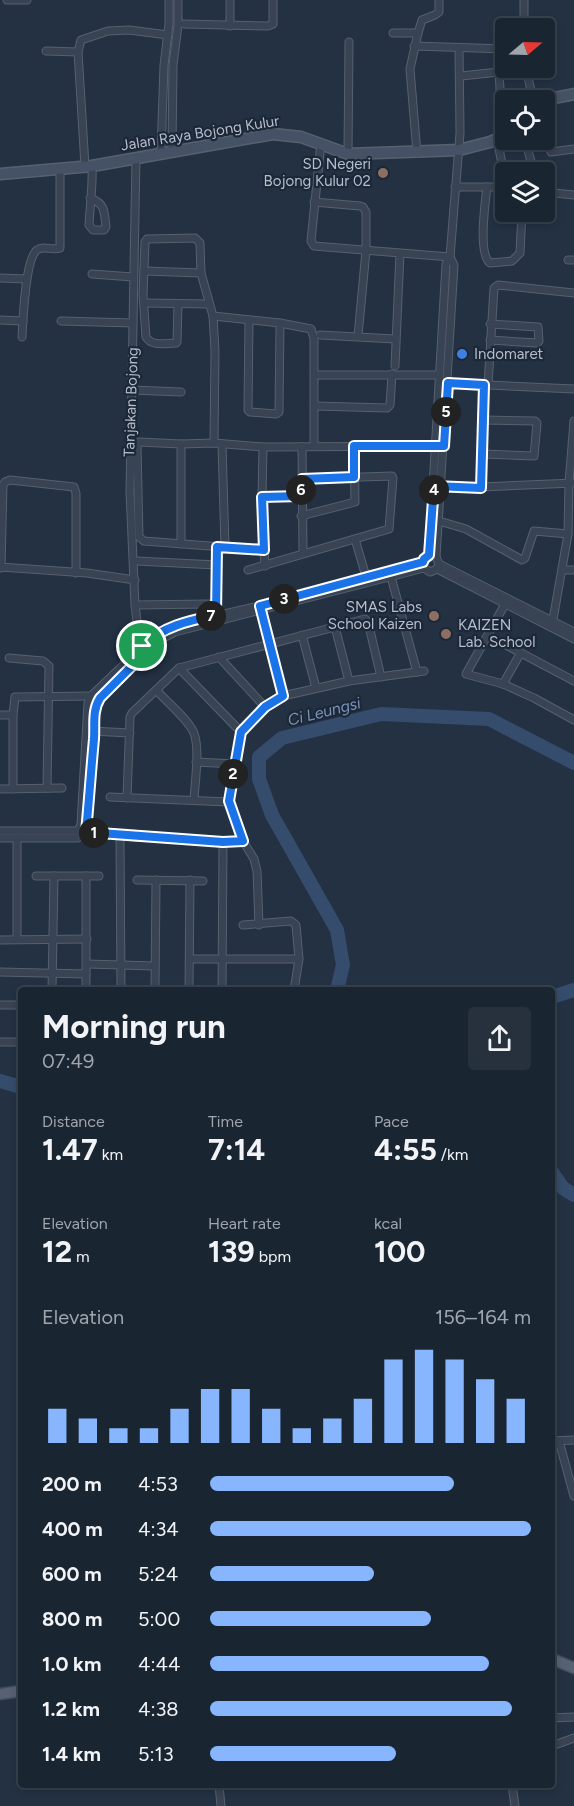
<!DOCTYPE html>
<meta charset="utf-8">
<style>
:root{--surface:#1a2532;--page:#27313e;--text:#f1f3f6;--muted:#9fa5ac;--line:#38424d;--accent:#87b6ff}
body{margin:0;font-family:Figtree,sans-serif;background:var(--page);color:var(--text);height:100vh;display:flex;flex-direction:column;font-size:22px;white-space:nowrap}
*{box-sizing:border-box;margin:0}
p{font-size:20px;color:var(--muted)}
.icon{flex:none;width:33px;height:33px;fill:none;stroke:currentColor;stroke-width:2;stroke-linecap:round;stroke-linejoin:round}
.map{position:relative;flex:1;overflow:hidden}
.details{position:absolute;left:18px;top:987px;width:537px;height:801px;display:flex;flex-direction:column;background:var(--surface);border-radius:6px;box-shadow:0 3px 9px #0003,0 0 0 2px var(--line)}
.details>*{flex:none}
.needle{width:39px;rotate:71deg}
.controls{position:absolute;left:495px;top:18px;display:grid;gap:12px}
.controls a{display:grid;place-items:center;width:60px;height:60px;border-radius:6px;background:var(--surface);box-shadow:0 3px 9px #0003,0 0 0 2px var(--line);font-size:30px}
.pin{position:absolute;display:grid;place-items:center;width:51px;height:51px;color:#fff;margin:-26px;border:3px solid #fff;border-radius:50%;box-shadow:0 2px 6px #0007}
.km{position:absolute;width:30px;height:30px;margin:-15px;border-radius:50%;background:#222;color:#fff;font-size:16px;line-height:30px;text-align:center}
.round{display:grid;place-items:center;flex:none;width:63px;height:63px;border-radius:6px;background:var(--page)}
.headline{display:flex;align-items:center;justify-content:space-between;height:102px;padding:0 24px}
h1{font-size:33px;font-weight:700;line-height:45px}
.metrics{display:grid;grid-template-columns:repeat(3,1fr);gap:9px;height:102px;padding:6px 24px}
.metrics div{display:grid;align-content:center}
.metrics b{font-size:30px;font-weight:700}
.metrics small{font-size:16px;font-weight:400}
.metrics p{font-size:16px}
.chart{height:168px;padding:12px 24px}
.chart p{display:flex;justify-content:space-between}
.chart svg{width:100%;height:108px;margin-top:6px;stroke:var(--accent);stroke-width:6}
ul{padding:0 24px;list-style:none;font-size:20px}
li{display:grid;grid-template-columns:96px 72px 1fr;align-items:center;height:45px}
li i{height:15px;border-radius:8px;background:var(--accent)}
.map>svg:first-child{display:block}
.lines{fill:none;stroke-linecap:round;stroke-linejoin:round}
.river{stroke:#354c6c;stroke-width:14}
.street-casing{stroke:#566170;stroke-width:9}
.secondary-casing{stroke:#566170;stroke-width:13}
.primary-casing{stroke:#414c5c;stroke-width:13}
.street{stroke:#384353;stroke-width:7}
.secondary{stroke:#455266;stroke-width:10}
.primary{stroke:#566273;stroke-width:10}
.route-casing{stroke:#fff;stroke-width:12}
.route{stroke:#1a73e8;stroke-width:8}
.education-dot{fill:#8d6e63;stroke:#1c2838;stroke-width:2}
.shop-dot{fill:#3f7fe0;stroke:#1c2838;stroke-width:2}
.labels{text-anchor:middle;stroke-width:4.5;stroke-linejoin:round;paint-order:stroke}
.street-label{font-size:15px;fill:#b5becd;stroke:#1c2838}
.poi-label{font-size:15px;fill:#b5becd;stroke:#1c2838;text-anchor:end}
.water-label{font-size:16px;font-style:italic;fill:#7994b7;stroke:#1c2838}
</style>
<div class="map">
<svg width="574" height="1806" viewBox="0 0 574 1806">
<rect width="100%" height="100%" fill="#233143"/>
<g class="lines">
<!-- river -->
<g class="river">
<path d="M337 990 343 965 337 930 272 815 259 779V757L282 738 381 714 489 719 574 763"/>
<path d="M552 997 574 990"/>
<path d="M0 1081 21 1087"/>
<path d="M552 1172 563 1188 574 1195"/>
</g>
<defs>
<g id="street">
<path d="M7 0H27"/>
<path d="M230 0V26"/>
<path d="M524 0V28"/>
<path d="M184 24 268 26 273 24V0"/>
<path d="M393 33H418L422 20 435 15 439 12V0"/>
<path d="M414 46 506 49"/>
<path d="M46 51 78 52"/>
<path d="M526 68 533 100"/>
<path d="M461 76 499 72"/>
<path d="M506 118 501 106 499 72 519 68"/>
<path d="M544 135 551 152 574 149"/>
<path d="M497 139 506 183"/>
<path d="M525 140 534 172"/>
<path d="M321 143 311 241 314 246 450 257"/>
<path d="M172 150 173 65 178 25V0"/>
<path d="M161 153 164 65 169 24V0"/>
<path d="M417 153 410 69 418 33"/>
<path d="M348 154 349 42"/>
<path d="M136 157 130 492 135 605 139 638 144 648"/>
<path d="M85 166 78 52 81 40 108 31 129 30 168 35"/>
<path d="M455 187H506"/>
<path d="M487 187C485 203 478 254 490 263L512 261 520 253 522 212"/>
<path d="M544 192 574 195"/>
<path d="M90 198C106 204 104 212 106 227L104 230H93L89 225C90 206 93 185 92 166"/>
<path d="M314 202 360 206 363 207 366 212V251L358 336"/>
<path d="M568 260H574"/>
<path d="M144 271 201 273"/>
<path d="M92 274 133 277"/>
<path d="M0 278 26 279"/>
<path d="M144 303 209 304"/>
<path d="M178 304 177 342 176 343C165 343 152 347 146 337L143 295 145 242 147 239 195 238 200 243 201 273 213 316 215 351 214 443"/>
<path d="M213 316 280 323 311 329 314 338V446"/>
<path d="M0 320 23 321"/>
<path d="M249 320 248 410 250 412 276 414 279 412 280 323"/>
<path d="M61 321 133 323"/>
<path d="M320 335 395 339"/>
<path d="M22 337C23 321 25 259 37 250 43 245 53 251 60 248V170"/>
<path d="M490 340 537 343 539 341 538 327 490 324"/>
<path d="M395 366 400 253"/>
<path d="M315 375H439"/>
<path d="M445 383 574 389"/>
<path d="M488 385 494 288 498 285 574 293"/>
<path d="M132 390 181 392"/>
<path d="M315 406 387 408 390 405 392 374"/>
<path d="M181 444V544"/>
<path d="M222 444 225 547"/>
<path d="M263 447 262 497 264 550"/>
<path d="M302 447 303 553"/>
<path d="M482 454 534 456 537 423 535 421 483 420"/>
<path d="M439 487H481L574 483"/>
<path d="M481 487 484 385"/>
<path d="M262 497 301 496"/>
<path d="M301 516 355 502 354 446"/>
<path d="M439 521 466 529 522 560 525 558 534 531 568 534"/>
<path d="M355 539 367 580"/>
<path d="M429 555 446 264 450 257 460 133 459 48"/>
<path d="M436 557 454 265 450 257"/>
<path d="M136 561 217 565"/>
<path d="M439 564 574 632"/>
<path d="M265 566 264 550 144 541 139 537 137 446 139 442 181 444 214 443 263 447 444 446"/>
<path d="M0 567 87 573 135 580"/>
<path d="M1 568 3 485 5 482 10 480 74 487 76 493V573"/>
<path d="M437 569 574 639"/>
<path d="M248 570 389 529 393 478 392 476 302 479"/>
<path d="M562 570H574"/>
<path d="M391 577 417 672"/>
<path d="M505 604 466 674 503 684 534 698 574 720"/>
<path d="M135 605 209 604"/>
<path d="M260 608 283 696"/>
<path d="M217 619V547"/>
<path d="M335 627 349 681"/>
<path d="M551 627 554 614 568 534 569 483 574 421"/>
<path d="M302 635 316 688"/>
<path d="M506 645 574 681"/>
<path d="M219 657 265 707"/>
<path d="M9 658 43 661 49 666 47 788"/>
<path d="M179 668 241 732"/>
<path d="M503 684 520 654"/>
<path d="M156 690C166 701 188 719 194 733 200 750 195 781 194 800"/>
<path d="M0 715H13"/>
<path d="M91 731 130 733"/>
<path d="M196 762 235 764"/>
<path d="M0 789 62 788"/>
<path d="M13 789V715L15 697 91 696"/>
<path d="M110 797 229 802"/>
<path d="M127 798 130 717 132 713 179 668 365 619 368 622 381 677"/>
<path d="M0 831H78L120 836 223 842 243 841"/>
<path d="M78 831 81 824 88 703 91 696 154 636 172 626 259 606 422 562 429 555 436 557 439 564 437 569 430 572 424 568 422 562"/>
<path d="M120 836 121 990"/>
<path d="M0 838H78L86 832C89 801 91 770 94 739 95 724 92 711 100 698L156 642 175 632 424 568"/>
<path d="M17 838V939"/>
<path d="M36 876H99"/>
<path d="M137 880 203 881"/>
<path d="M243 925 291 921 296 925 299 959 294 990"/>
<path d="M259 925 257 871 254 859 243 841 229 802 241 732 265 707 283 696 349 681 424 671"/>
<path d="M0 940 87 939"/>
<path d="M190 959H299"/>
<path d="M87 964 155 966"/>
<path d="M0 972 86 974"/>
<path d="M52 990 54 876"/>
<path d="M86 990V876"/>
<path d="M155 990 156 880"/>
<path d="M189 990 190 880"/>
<path d="M222 990 223 842"/>
<path d="M0 1005H21"/>
<path d="M0 1042H21"/>
<path d="M552 1441 574 1440"/>
<path d="M559 1441 574 1496"/>
<path d="M552 1718 574 1717"/>
<path d="M552 1746 574 1738"/>
<path d="M219 1785 221 1806"/>
<path d="M512 1785 515 1806"/>
</g>
<g id="secondary">
<path d="M544 100 574 94"/>
<path d="M0 174 92 166 273 134 301 137 348 154 459 150 490 142 497 139 506 131"/>
</g>
<g id="primary">
<path d="M552 1659 574 1668"/>
<path d="M0 1694 21 1691"/>
</g>
</defs>
<!-- street casing -->
<use href="#street" class="street-casing"/>
<!-- secondary casing -->
<use href="#secondary" class="secondary-casing"/>
<!-- primary casing -->
<use href="#primary" class="primary-casing"/>
<!-- street -->
<use href="#street" class="street"/>
<!-- secondary -->
<use href="#secondary" class="secondary"/>
<!-- primary -->
<use href="#primary" class="primary"/>
</g>
<g class="lines">
<defs>
<path id="route" d="M448 383 484 385 481 488 434 486 429 555 424 559 423 562 260 606 283 696 265 707 241 732 229 801 243 841 223 842 86 832C89 801 91 770 94 739 95 724 92 711 100 698L147 651 142 646C164 626 188 621 216 615L217 547 264 550 262 497 301 496 302 479 354 477V446H444Z"/>
</defs>
<!-- route casing -->
<use href="#route" class="route-casing"/>
<!-- route -->
<use href="#route" class="route"/>
</g>
<!-- markers -->
<g class="education-dot">
<circle cx="383" cy="173" r="6"/>
<circle cx="434" cy="616" r="6"/>
<circle cx="446" cy="634" r="6"/>
</g>
<circle class="shop-dot" cx="462" cy="354" r="6"/>
<g class="labels">
<!-- street labels -->
<g class="street-label">
<text transform="translate(200 133) rotate(-9)" y="5">Jalan Raya Bojong Kulur</text>
<text transform="translate(131 402) rotate(-88)" y="5">Tanjakan Bojong</text>
</g>
<!-- poi labels -->
<g class="poi-label">
<text x="371" y="169">SD Negeri<tspan x="371" dy="17">Bojong Kulur 02</tspan></text>
<text x="474" y="359" text-anchor="start">Indomaret</text>
<text x="422" y="612">SMAS Labs<tspan x="422" dy="17">School Kaizen</tspan></text>
<text x="458" y="630" text-anchor="start">KAIZEN<tspan x="458" dy="17">Lab. School</tspan></text>
</g>
<!-- water labels -->
<g class="water-label">
<text transform="translate(324 711) rotate(-14)" y="6">Ci Leungsi</text>
</g>
</g>
</svg>
<div class="controls">
<a><svg class="needle" viewBox="-14 -14 28 28"><path d="M0-13l5 13h-10z" fill="#e53935"/><path d="M0 13l5-13h-10z" fill="#9fa5ac"/></svg></a>
<a><svg class="icon" aria-label="locate" viewBox="0 0 24 24"><circle cx="12" cy="12" r="6"/><path d="M12 2v4M12 18v4M2 12h4M18 12h4"/></svg></a>
<a><svg class="icon" aria-label="layers" viewBox="0 0 24 24"><path d="M12 4l9 5-9 5-9-5zM3 14l9 5 9-5"/></svg></a>
</div>
<div class="pin" style="left:142px;top:646px;background:#1e9e55"><svg class="icon" aria-label="arrive" viewBox="0 0 24 24"><path d="M6 21V4h12l-3 4 3 4H6"/></svg></div>
<b class="km" style="left:94px;top:833px">1</b>
<b class="km" style="left:233px;top:774px">2</b>
<b class="km" style="left:284px;top:599px">3</b>
<b class="km" style="left:434px;top:490px">4</b>
<b class="km" style="left:446px;top:412px">5</b>
<b class="km" style="left:301px;top:490px">6</b>
<b class="km" style="left:211px;top:616px">7</b>
<section class="details">
<div class="headline"><div><h1>Morning run</h1><p>07:49</p></div><a class="round"><svg class="icon" aria-label="share" viewBox="0 0 24 24"><path d="M12 15V3M7 8l5-5 5 5M5 13v7h14v-7"/></svg></a></div>
<div class="metrics">
<div><p>Distance</p><b>1.47<small> km</small></b></div>
<div><p>Time</p><b>7:14</b></div>
<div><p>Pace</p><b>4:55<small> /km</small></b></div>
</div>
<div class="metrics">
<div><p>Elevation</p><b>12<small> m</small></b></div>
<div><p>Heart rate</p><b>139<small> bpm</small></b></div>
<div><p>kcal</p><b>100</b></div>
</div>
<div class="chart"><p><span>Elevation</span>156–164 m</p>
<svg viewBox="0 0 160 44" preserveAspectRatio="none"><path d="M5 44V30M15 44V34M25 44V38M35 44V38M45 44V30M55 44V22M65 44V22M75 44V30M85 44V38M95 44V34M105 44V26M115 44V10M125 44V6M135 44V10M145 44V18M155 44V26"/></svg>
</div>
<ul>
<li><b>200 m</b>4:53<i style="width:76%"></i></li>
<li><b>400 m</b>4:34<i style="width:100%"></i></li>
<li><b>600 m</b>5:24<i style="width:51%"></i></li>
<li><b>800 m</b>5:00<i style="width:69%"></i></li>
<li><b>1.0 km</b>4:44<i style="width:87%"></i></li>
<li><b>1.2 km</b>4:38<i style="width:94%"></i></li>
<li><b>1.4 km</b>5:13<i style="width:58%"></i></li>
</ul>
</section>
</div>
